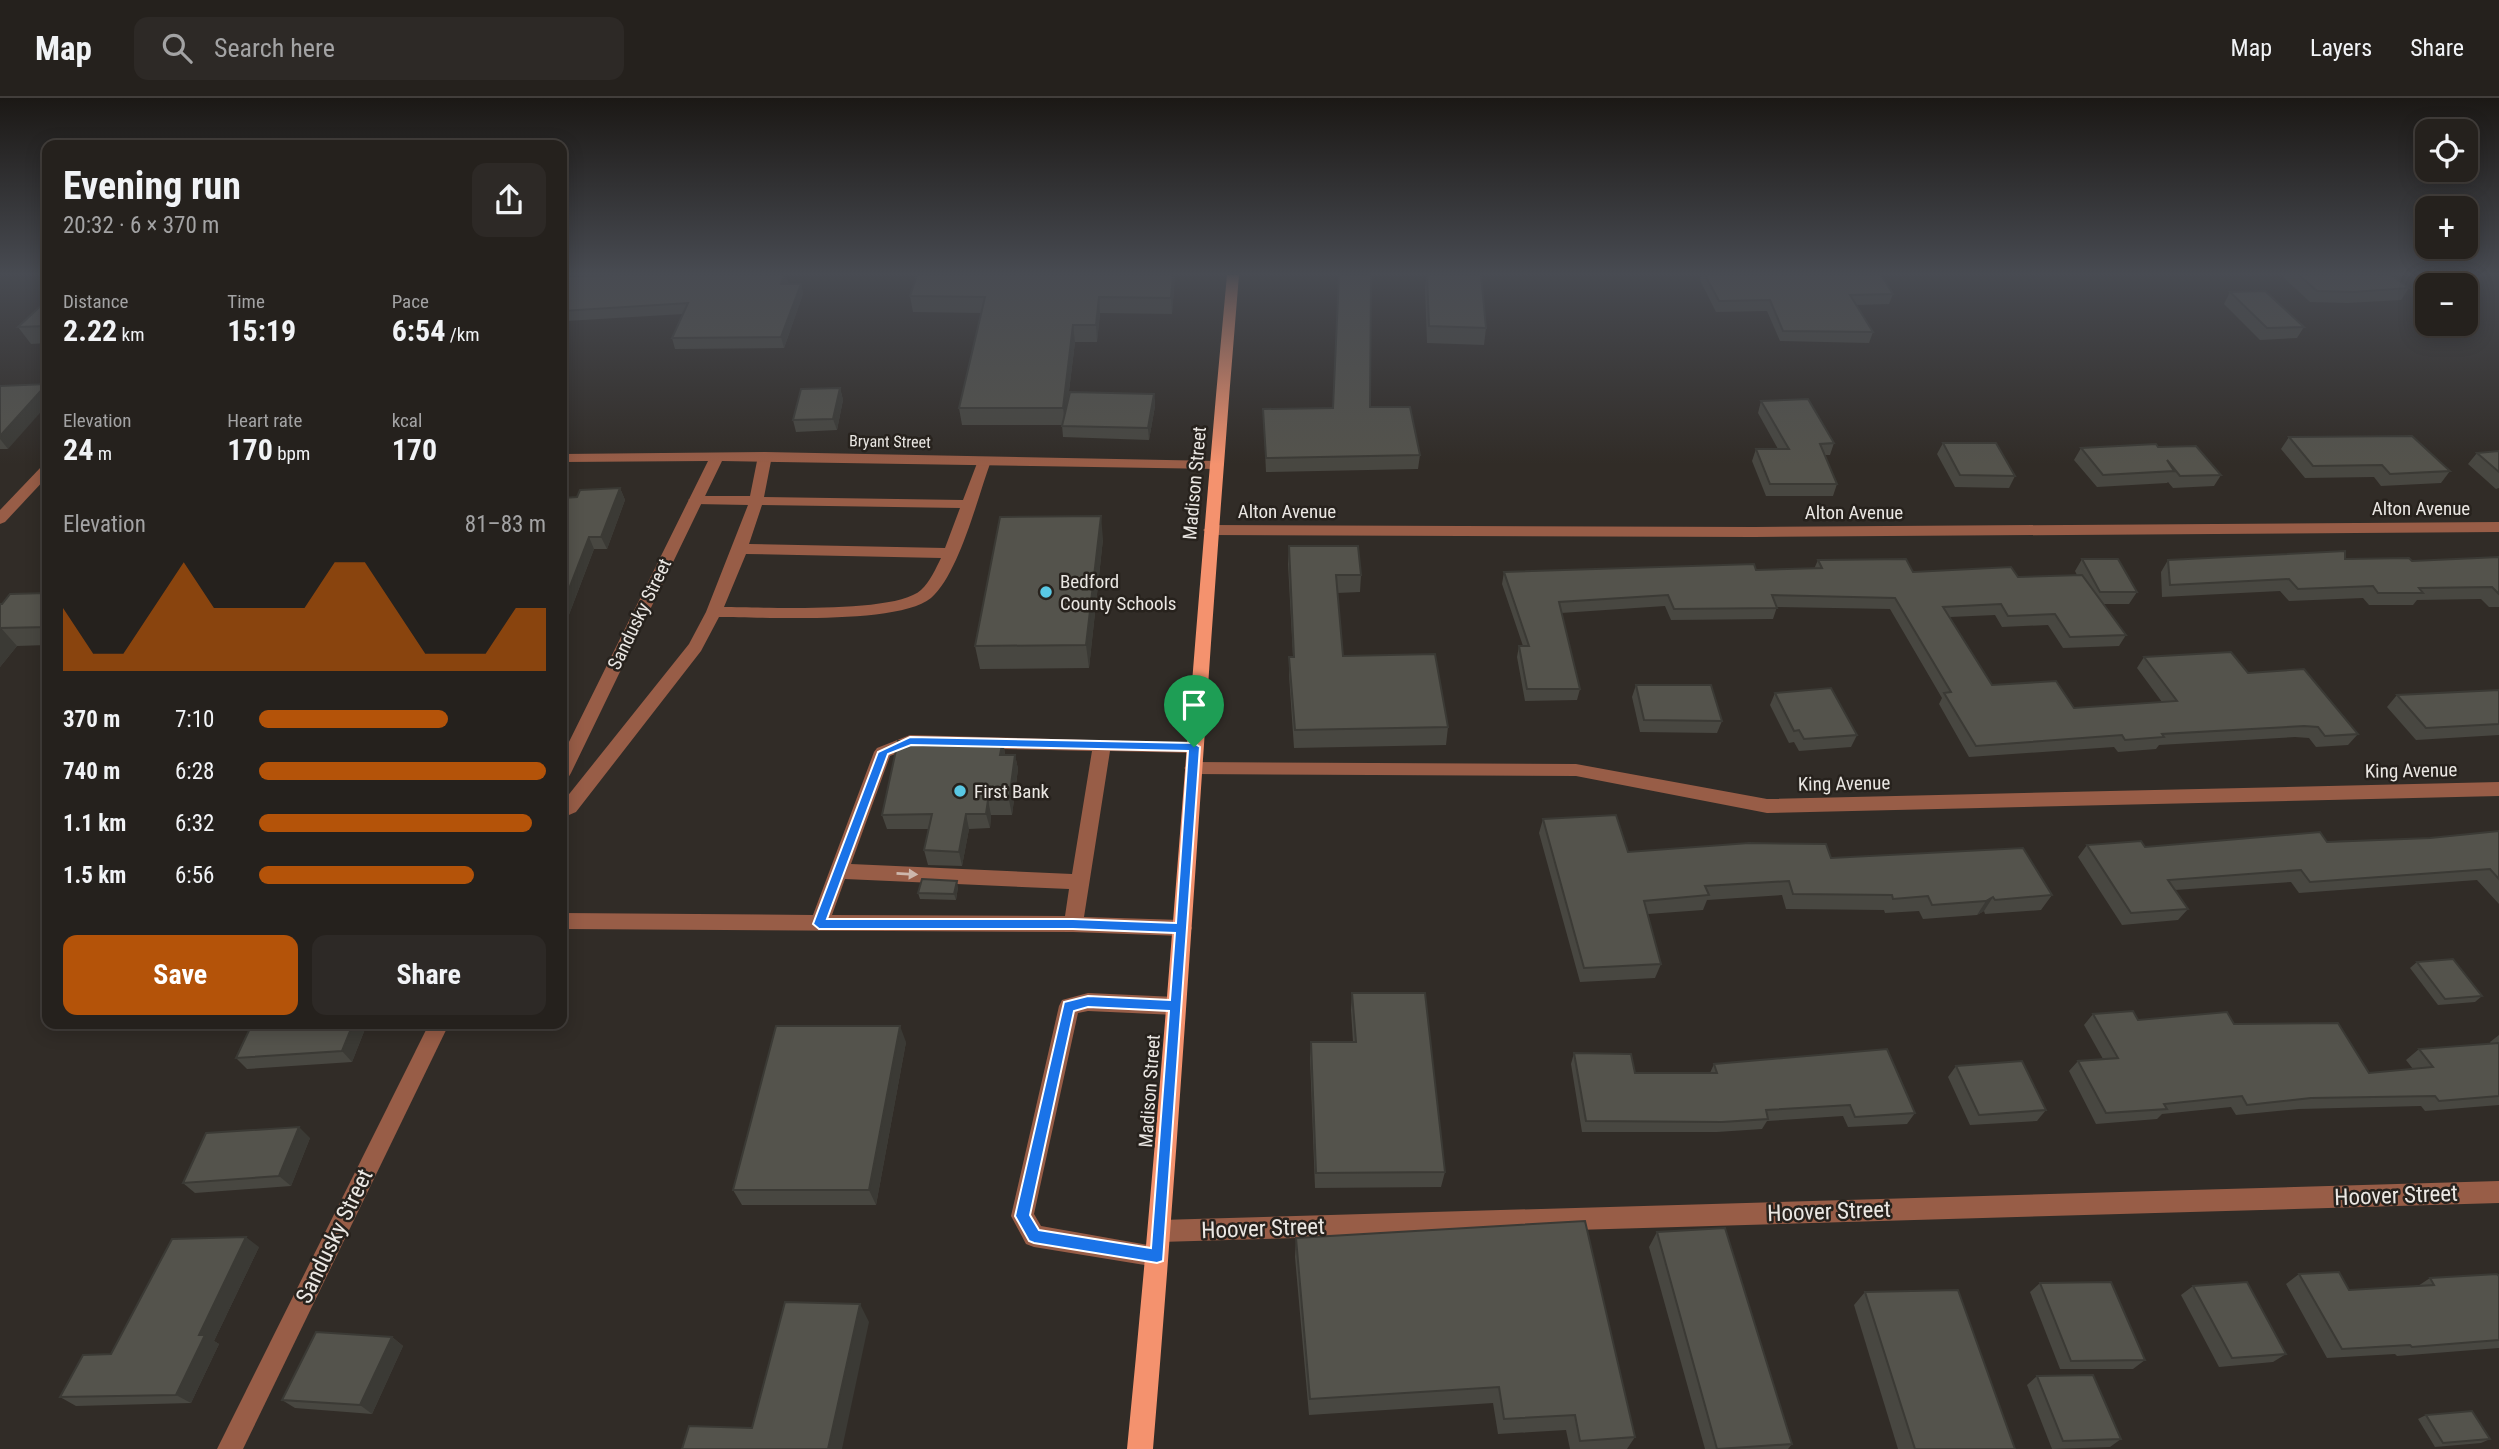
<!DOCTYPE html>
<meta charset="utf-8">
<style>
:root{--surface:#25211d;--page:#2d2926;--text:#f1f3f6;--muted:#a3a3a4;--line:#423e3b;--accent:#b45309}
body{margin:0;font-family:"Roboto Condensed",sans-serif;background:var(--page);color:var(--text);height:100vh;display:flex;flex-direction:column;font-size:26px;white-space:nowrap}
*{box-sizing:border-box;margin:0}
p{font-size:23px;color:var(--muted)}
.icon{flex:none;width:38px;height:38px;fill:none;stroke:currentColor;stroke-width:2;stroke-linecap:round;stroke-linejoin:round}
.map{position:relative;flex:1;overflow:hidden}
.drawer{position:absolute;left:42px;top:42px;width:525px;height:889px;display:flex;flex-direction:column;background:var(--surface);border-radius:14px;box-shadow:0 4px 18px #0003,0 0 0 2px var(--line)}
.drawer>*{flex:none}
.fabs{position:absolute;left:2415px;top:21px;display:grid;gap:14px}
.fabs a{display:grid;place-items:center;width:63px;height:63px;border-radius:14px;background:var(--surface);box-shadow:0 4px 18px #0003,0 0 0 2px var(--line);font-size:35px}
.pin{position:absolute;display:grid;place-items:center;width:60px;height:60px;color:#fff;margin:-72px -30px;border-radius:50% 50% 50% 0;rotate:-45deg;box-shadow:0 0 7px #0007}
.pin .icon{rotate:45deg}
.round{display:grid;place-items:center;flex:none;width:74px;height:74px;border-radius:14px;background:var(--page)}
.summary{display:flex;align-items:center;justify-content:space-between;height:119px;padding:0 21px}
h1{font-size:38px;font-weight:700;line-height:52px}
.metrics{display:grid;grid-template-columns:repeat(3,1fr);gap:10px;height:119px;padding:7px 21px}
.metrics div{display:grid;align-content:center}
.metrics b{font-size:30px;font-weight:700}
.metrics small{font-size:19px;font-weight:400}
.metrics p{font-size:19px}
.chart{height:196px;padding:14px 21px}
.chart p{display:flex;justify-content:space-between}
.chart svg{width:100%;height:126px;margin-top:7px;fill:var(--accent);opacity:.7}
.cta{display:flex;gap:14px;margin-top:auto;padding:14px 21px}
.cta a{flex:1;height:80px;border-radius:14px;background:var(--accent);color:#fff;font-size:28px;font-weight:700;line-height:80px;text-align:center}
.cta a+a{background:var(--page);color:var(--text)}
ul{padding:0 21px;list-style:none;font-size:23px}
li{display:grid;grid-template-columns:112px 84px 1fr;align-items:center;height:52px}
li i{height:18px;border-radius:9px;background:var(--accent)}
header{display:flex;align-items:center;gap:42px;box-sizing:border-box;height:98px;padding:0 35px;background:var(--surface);border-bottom:2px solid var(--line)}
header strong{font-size:33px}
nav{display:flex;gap:38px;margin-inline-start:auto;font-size:24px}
.search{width:490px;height:63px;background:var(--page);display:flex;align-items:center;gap:18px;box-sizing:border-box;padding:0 24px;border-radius:14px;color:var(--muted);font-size:26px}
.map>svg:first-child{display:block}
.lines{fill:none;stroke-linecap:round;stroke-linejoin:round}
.lane{fill:#985d47;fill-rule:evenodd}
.street{fill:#985d47;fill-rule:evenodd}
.primary{fill:#f4926e;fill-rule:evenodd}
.wall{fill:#484741}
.shaded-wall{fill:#3b3a35}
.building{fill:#54534c;stroke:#3b3a35;stroke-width:2}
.oneway{fill:#cdb7ac}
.route{fill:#1a73e8;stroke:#fff;stroke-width:2;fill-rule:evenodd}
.poi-dot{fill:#59c8e4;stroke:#27221d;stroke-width:2.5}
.labels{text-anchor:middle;stroke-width:5;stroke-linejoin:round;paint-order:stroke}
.far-street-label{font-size:16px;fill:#eae7e3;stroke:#27221d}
.street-label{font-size:19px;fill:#eae7e3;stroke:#27221d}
.poi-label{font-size:19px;fill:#eae7e3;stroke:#27221d;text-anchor:start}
.near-street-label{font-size:23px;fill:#eae7e3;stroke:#27221d}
</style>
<header>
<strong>Map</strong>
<div class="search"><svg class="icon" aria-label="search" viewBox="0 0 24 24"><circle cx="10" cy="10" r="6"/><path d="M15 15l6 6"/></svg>Search here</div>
<nav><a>Map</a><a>Layers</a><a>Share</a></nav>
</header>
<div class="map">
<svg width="2499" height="1351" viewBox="0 0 2499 1351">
<rect width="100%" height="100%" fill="#312c27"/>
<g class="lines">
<!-- lane -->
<g class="lane">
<path d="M765 354 772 358 764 399 963 402 979 360 984 359 991 363C978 398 959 476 931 500 898 527 764 519 719 519L701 553 576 714 562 720V705L689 546 706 514 748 407 695 406 688 402 695 398H750L758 358ZM762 407 960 410 945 450 749 446ZM746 456 941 460C936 470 930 484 921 492 895 516 763 509 724 509Z"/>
<path d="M910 637 1200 645 1203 649 1194 655 1110 653 1084 819 1182 822 1189 824 1192 830 1189 836 1182 838 1073 834 562 831V815L813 817 874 654 877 650ZM912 649 1092 653 1072 776 851 766 890 658ZM845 781 1069 791 1065 818 832 817Z"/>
<path d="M1088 895 1176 899 1183 902 1186 908 1183 914 1176 917 1088 913 1078 915 1034 1116 1041 1128 1165 1150 1168 1158 1165 1166 1157 1169 1034 1149 1026 1146 1011 1118 1059 908 1062 902Z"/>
</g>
<!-- street -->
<g class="street">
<path d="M765 354 1217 363 1224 367 1217 371 722 363 571 675 568 680 562 681V658L708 363 562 364V356Z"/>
<path d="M47 367V379L5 424 0 426V412L42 368Z"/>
<path d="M2499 424V434L1754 439 1210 437 1203 432 1210 427 1754 429Z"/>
<path d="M1193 664 1576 666 1767 701 2499 684V698L1767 715 1576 678 1193 676 1184 670Z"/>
<path d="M429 926H449L243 1351H217Z"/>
<path d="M2499 1083V1105L1160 1144 1152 1141 1149 1133 1152 1125 1160 1122Z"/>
</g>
<!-- primary -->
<path class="primary" d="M1227 177H1239C1206 568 1186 960 1153 1351H1127C1166 960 1190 568 1227 177Z"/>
</g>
<!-- wall -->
<g class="wall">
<path d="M1175 177 1172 216 1100 215 1097 244H1075L1068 301 1154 296 1155 308 1149 342 1063 339 1062 327H962L959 310 981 215 913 214 910 198Z"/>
<path d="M1427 177 1486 230 1484 247 1427 245 1425 190Z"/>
<path d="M1701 177H1881L1893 196 1889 206 1856 207 1873 234 1869 245 1780 243 1767 213 1716 214 1700 182Z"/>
<path d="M2284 177H2391L2409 190 2401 202 2347 205 2310 204 2283 179Z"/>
<path d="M562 178 788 184 787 186H801L803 196 784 250 675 251 672 240 683 216 566 223 564 218H562Z"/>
<path d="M2230 194 2304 229 2297 240 2260 242 2224 206Z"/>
<path d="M47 202V245L31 246 18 229Z"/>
<path d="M0 288 8 351H0Z"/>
<path d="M840 290 843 302 837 332 796 334 793 322Z"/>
<path d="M1761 303 1834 345 1830 357H1825L1837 386 1833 398H1766L1752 363 1756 351H1778L1758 315Z"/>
<path d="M1370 309 1420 357 1418 371 1266 374 1263 311Z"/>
<path d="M2289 339 2450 373 2441 385 2381 388 2374 379 2305 380 2281 351Z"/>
<path d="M1943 345 2015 378 2009 390 1955 389 1937 356Z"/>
<path d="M2158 349 2221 377 2214 388 2173 390 2168 384 2167 385 2097 389 2074 362 2081 350Z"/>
<path d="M2499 353V390L2496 391 2468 366 2477 355Z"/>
<path d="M620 390 625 402 607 451H594L562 535V400L577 399Z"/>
<path d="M1103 441 1089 570 980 571 975 548Z"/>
<path d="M1289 448 1361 477 1360 494 1337 495 1343 558 1448 629 1446 647 1294 650 1289 577V559H1293L1288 466Z"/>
<path d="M2499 459V509H2489L2481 501 2417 502 2413 507H2369L2363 500 2289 503 2280 493 2162 499 2161 474 2168 462 2345 461 2412 463Z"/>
<path d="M2082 461 2137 494 2129 506H2103L2126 537 2119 548 2063 550 2048 527 2002 529 1995 517 1950 519 1992 587 2074 610 2162 604 2137 570 2144 559 2248 575 2358 636 2348 647 2316 649 2309 640 2295 639 2159 647 2156 651 2118 654 2114 649 1969 659 1939 606 1942 600 1890 511 1777 509 1773 521 1671 522 1665 508 1561 515 1580 591 1577 602 1525 603 1517 559 1519 548H1523L1502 486 1504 474 1814 471 1818 462 1913 474 2018 479 2077 477 2075 473Z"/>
<path d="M47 495V547L17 548 0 569V506Z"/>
<path d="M1636 587 1722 623 1717 635 1640 634 1632 599Z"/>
<path d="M2499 592V637L2416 642 2387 609 2397 597Z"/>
<path d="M1775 595 1857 637 1851 649 1799 653 1794 644 1789 645 1770 607Z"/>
<path d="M1003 642 1005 657H1015L1018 671 1012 717H991L990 730 969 731 962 768 928 767 924 752 928 731H887L882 717Z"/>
<path d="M1543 721 1628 754 1831 760 2052 797 2041 812 1985 816 1984 813 1977 817 1923 821 1919 813 1885 815 1884 812 1786 811 1782 797 1707 802 1703 812 1648 816 1661 866 1655 880 1580 884 1539 735Z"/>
<path d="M2499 733V806L2477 782 2299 795 2291 784 2175 792 2188 811 2178 822 2122 827 2078 759 2087 747 2145 749 2430 740Z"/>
<path d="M958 789 956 802 920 801 918 795Z"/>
<path d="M2417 864 2482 898 2475 904 2438 907 2410 870Z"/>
<path d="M1352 895 1445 1074 1441 1089 1315 1090 1310 960 1311 944H1353L1351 912Z"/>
<path d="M2093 916 2138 922 2234 926 2369 975 2413 971 2406 962 2419 951 2491 946 2490 944 2499 937V1007L2425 1013 2421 1008 2299 1011 2236 1017 2231 1009 2162 1016 2157 1021 2096 1026 2069 973 2078 963 2103 961 2084 927Z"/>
<path d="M367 926 352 964 247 971 236 960Z"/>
<path d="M906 944 876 1107H742L733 1092Z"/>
<path d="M1574 955 1635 975H1710L1714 966 1915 1015 1907 1026 1848 1029 1843 1018 1767 1023 1762 1031 1717 1034H1582L1571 966Z"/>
<path d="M1956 968 2046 1012 2037 1023 1970 1027 1948 979Z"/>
<path d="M310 1040 291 1088 195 1095 183 1085Z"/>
<path d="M1657 1134 1792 1346 1788 1351H1705L1649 1149Z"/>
<path d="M1296 1140 1635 1339 1627 1351H1570L1566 1332 1498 1336 1493 1305 1309 1317 1295 1159Z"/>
<path d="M259 1149 214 1243 219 1246 191 1305 76 1308 60 1299 111 1256Z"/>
<path d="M2299 1176 2349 1192 2418 1188 2430 1180 2499 1178V1250L2397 1258 2395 1256 2327 1260 2286 1186Z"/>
<path d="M2040 1185 2145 1262 2133 1271H2060L2030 1194Z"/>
<path d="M2193 1188 2286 1256 2273 1264 2219 1269 2181 1197Z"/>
<path d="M1865 1194 2015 1351H1898L1854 1207Z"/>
<path d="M392 1239 403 1248 372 1316 295 1310 282 1302Z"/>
<path d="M2037 1278 2121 1341 2110 1349 2052 1351 2027 1287Z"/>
<path d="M2426 1317 2490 1341 2481 1345 2435 1349 2418 1321Z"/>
</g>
<!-- shaded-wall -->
<g class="shaded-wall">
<path d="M784 177H786L788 184 784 196 781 186Z"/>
<path d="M1173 177H1175V178L1172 216 1171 200Z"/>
<path d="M801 186 803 196 784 250 781 239Z"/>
<path d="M1099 199 1100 215 1097 244 1096 227Z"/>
<path d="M1073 227 1075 244 1065 326 1063 310Z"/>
<path d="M47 286V307L8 351 0 341V338Z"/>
<path d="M840 290 843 302 837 332 833 321Z"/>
<path d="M1154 296 1155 308 1149 342 1148 330Z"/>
<path d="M620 390 625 402 607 451 601 439Z"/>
<path d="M1101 418 1103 441 1089 570 1086 547Z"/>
<path d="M589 439 594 451 562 535V509Z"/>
<path d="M1 530 17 548 0 569V532Z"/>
<path d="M1003 642 1005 657H1000Z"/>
<path d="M1015 657 1018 671 1012 717 1009 702Z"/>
<path d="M988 702 991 717 990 730 986 716Z"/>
<path d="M966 716 969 731 962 768 959 754Z"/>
<path d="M957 783 958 789 956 802 954 796Z"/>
<path d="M1993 799 1984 813 1977 817 1986 803Z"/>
<path d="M353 926H367L352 964 342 953Z"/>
<path d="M900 928 906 944 876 1107 869 1092Z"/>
<path d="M299 1029 310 1040 291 1088 279 1078Z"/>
<path d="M246 1139 259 1149 214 1243 219 1246 191 1305 176 1297 199 1237Z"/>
<path d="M860 1206 869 1224 842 1351H828Z"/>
<path d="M392 1239 403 1248 372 1316 360 1307Z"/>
</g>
<!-- building -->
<g class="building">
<path d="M614 177H784L781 186H801L781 239 672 240 688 205 562 213 564 207H562V178Z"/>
<path d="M917 177H1173L1171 200 1099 199 1096 227H1073L1063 310H959L985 199 910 198Z"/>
<path d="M1339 177H1371L1370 309H1410L1420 357 1266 360 1263 311 1333 310Z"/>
<path d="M1427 177H1481L1486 230 1429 228Z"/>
<path d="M1705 177H1881L1893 196 1850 197 1873 234 1783 233 1770 202 1719 203Z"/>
<path d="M2299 177H2391L2409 190 2354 194 2317 193Z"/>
<path d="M2265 193 2304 229 2267 230 2230 194Z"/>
<path d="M47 202V228L18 229Z"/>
<path d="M47 286 0 338V288Z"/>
<path d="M840 290 833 321 793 322 801 291Z"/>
<path d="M1070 294 1154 296 1148 330 1062 328Z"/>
<path d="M1808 301 1834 345 1820 346 1837 386H1770L1756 351H1789L1761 303Z"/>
<path d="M2412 338 2450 373 2390 376 2382 367 2313 368 2289 339Z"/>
<path d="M1943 345H1996L2015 378 1960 377Z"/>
<path d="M2156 346 2158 349 2196 348 2221 377 2180 378 2167 362 2174 373 2103 377 2081 350Z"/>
<path d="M2499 353V374L2477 355Z"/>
<path d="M620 390 601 439H589L562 509V437L564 432H562V400L577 399 580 392Z"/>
<path d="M1101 418 1086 547 975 548 1000 419Z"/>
<path d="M1289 448H1358L1361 477H1336L1343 558 1435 556 1448 629 1295 632 1289 559H1294Z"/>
<path d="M2345 453V461L2409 460 2412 463 2499 459V496L2492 489 2419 490 2423 495H2378L2373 488 2298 491 2289 481 2170 487 2168 462Z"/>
<path d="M1906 461 1913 474 2011 469 2018 479 2082 477 2126 537 2070 539 2055 516 2008 518 2001 506 1943 509 1992 587 2056 583 2074 610 2177 603 2144 559 2231 554 2248 575 2304 571 2358 636 2325 638 2318 629 2304 628 2162 636 2164 639 2125 642 2122 637 1976 648 1944 595 1951 594 1895 500 1772 497 1777 510 1674 511 1668 497 1559 504 1580 591H1527L1519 548H1529L1504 474 1754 466 1756 472 1822 470 1818 462Z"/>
<path d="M2082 461H2118L2137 494H2100Z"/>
<path d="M47 495V529L1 530 0 532V506H2L10 496Z"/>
<path d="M1636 587H1711L1722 623 1644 622Z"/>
<path d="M1831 590 1857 637 1804 641 1799 632 1794 633 1775 595Z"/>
<path d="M2499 592V626L2426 630 2397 597Z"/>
<path d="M1003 642 1000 657H1015L1009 702H988L986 716H966L959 754 924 752 932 716 882 717 898 643Z"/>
<path d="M1616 717 1628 754 1749 745 1826 746 1831 760 2023 750 2052 797 1995 802 1993 799 1986 803 1932 807 1928 798 1893 801 1892 797 1793 796 1789 783 1705 788 1709 797 1644 803 1661 866 1584 870 1543 721Z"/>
<path d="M2499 733V781L2490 771 2310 784 2301 772 2168 782 2188 811 2131 815 2087 747 2141 743 2145 749 2320 734 2327 744 2430 740Z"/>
<path d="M922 781 957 783 954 796 918 795Z"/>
<path d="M2453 861 2482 898 2445 901 2417 864Z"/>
<path d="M1352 895H1425L1445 1074 1316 1075 1311 944H1356Z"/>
<path d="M2133 913 2138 922 2227 914 2234 926 2338 925 2369 975 2433 969 2419 951 2499 945V998L2439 1003 2435 998 2311 1000 2247 1007 2242 998 2164 1006 2167 1011 2106 1015 2078 963 2118 960 2093 916Z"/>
<path d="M252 926H353L342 953 236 960Z"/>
<path d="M776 928H900L869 1092H733Z"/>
<path d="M1887 951 1915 1015 1855 1019 1850 1007 1766 1012 1768 1021 1722 1024 1586 1023 1574 955 1631 956 1635 975H1717L1714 966Z"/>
<path d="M2022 963 2046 1012 1979 1017 1956 968Z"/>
<path d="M299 1029 279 1078 183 1085 206 1035Z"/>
<path d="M1585 1123 1635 1339 1580 1343 1575 1317 1504 1321 1499 1289 1310 1301 1296 1140Z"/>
<path d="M1725 1130 1792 1346 1717 1351 1657 1134Z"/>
<path d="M246 1139 199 1237H205L176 1297 60 1299 83 1257 111 1256 172 1141Z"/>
<path d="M2339 1174 2349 1192 2434 1187 2430 1180 2497 1176 2499 1178V1242L2412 1249 2410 1247 2342 1251 2299 1176Z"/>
<path d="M2111 1184 2145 1262 2071 1263 2040 1185Z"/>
<path d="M2247 1184 2286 1256 2232 1260 2193 1188Z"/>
<path d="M1958 1192 2015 1351H1915L1865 1194Z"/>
<path d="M785 1204 860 1206 828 1351H682L689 1328 752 1330Z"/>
<path d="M316 1234 392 1239 360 1307 282 1302Z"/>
<path d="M2093 1277 2121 1341 2063 1343 2037 1278Z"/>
<path d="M2472 1313 2490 1341 2443 1345 2426 1317Z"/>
</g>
<!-- one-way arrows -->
<defs><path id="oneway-solid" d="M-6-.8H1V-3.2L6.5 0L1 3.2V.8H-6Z" transform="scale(1.75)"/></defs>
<use class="oneway" href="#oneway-solid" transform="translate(907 776) rotate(3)"/>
<!-- sky -->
<linearGradient id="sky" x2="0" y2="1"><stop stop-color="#1b1815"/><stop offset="0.48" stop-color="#484b52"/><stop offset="1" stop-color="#484b52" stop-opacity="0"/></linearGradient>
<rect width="2499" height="366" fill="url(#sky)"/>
<!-- route -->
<path class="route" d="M910 639 1194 645 1200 649 1163 1163 1157 1165 1034 1145 1029 1143 1015 1118 1064 904 1088 898 1170 902 1175 835 1073 831H819L813 826 878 654ZM911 647 1188 653 1176 825 1073 821H827L888 656ZM1088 909 1169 913 1151 1150 1039 1132 1030 1117 1074 913Z"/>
<!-- markers -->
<g class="poi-dot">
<circle cx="1046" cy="494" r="7"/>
<circle cx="960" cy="693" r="7"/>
</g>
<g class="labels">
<!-- far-street labels -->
<g class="far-street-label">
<text transform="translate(890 343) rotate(1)" y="6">Bryant Street</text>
</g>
<!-- street labels -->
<g class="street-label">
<text transform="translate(1194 385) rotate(-85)" y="7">Madison Street</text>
<text x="2421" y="417">Alton Avenue</text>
<text x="1287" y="420">Alton Avenue</text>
<text x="1854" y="421">Alton Avenue</text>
<text transform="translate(639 516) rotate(-64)" y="7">Sandusky Street</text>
<text transform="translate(2411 672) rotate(-1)" y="7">King Avenue</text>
<text transform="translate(1844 685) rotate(-1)" y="7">King Avenue</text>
<text transform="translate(1149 993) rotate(-86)" y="7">Madison Street</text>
</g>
<!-- poi labels -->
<g class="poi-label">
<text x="1060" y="490">Bedford<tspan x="1060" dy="22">County Schools</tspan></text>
<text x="974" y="700">First Bank</text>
</g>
<!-- near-street labels -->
<g class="near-street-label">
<text transform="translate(2396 1097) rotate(-2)" y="8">Hoover Street</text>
<text transform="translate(1829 1113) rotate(-2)" y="8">Hoover Street</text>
<text transform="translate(1263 1130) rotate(-2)" y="8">Hoover Street</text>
<text transform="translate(334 1138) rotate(-64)" y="8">Sandusky Street</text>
</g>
</g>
</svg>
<div class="fabs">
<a><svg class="icon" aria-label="locate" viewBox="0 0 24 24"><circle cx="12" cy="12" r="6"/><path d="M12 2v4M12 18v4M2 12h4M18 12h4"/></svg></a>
<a>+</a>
<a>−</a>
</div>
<div class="pin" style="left:1194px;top:649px;background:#1e9e55"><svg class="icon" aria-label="arrive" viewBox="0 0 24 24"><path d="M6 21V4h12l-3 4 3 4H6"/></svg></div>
<section class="drawer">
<div class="summary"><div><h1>Evening run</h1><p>20:32 · 6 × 370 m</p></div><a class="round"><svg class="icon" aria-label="share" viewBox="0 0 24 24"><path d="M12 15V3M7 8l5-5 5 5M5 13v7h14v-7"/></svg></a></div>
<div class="metrics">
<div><p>Distance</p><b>2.22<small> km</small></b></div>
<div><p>Time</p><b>15:19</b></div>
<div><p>Pace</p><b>6:54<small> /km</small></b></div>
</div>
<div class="metrics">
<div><p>Elevation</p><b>24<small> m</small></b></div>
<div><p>Heart rate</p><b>170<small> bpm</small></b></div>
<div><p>kcal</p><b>170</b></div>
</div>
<div class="chart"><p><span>Elevation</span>81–83 m</p>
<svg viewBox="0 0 160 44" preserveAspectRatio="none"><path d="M0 44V22L10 38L20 38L30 22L40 6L50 22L60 22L70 22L80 22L90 6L100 6L110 22L120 38L130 38L140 38L150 22L160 22V44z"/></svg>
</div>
<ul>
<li><b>370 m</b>7:10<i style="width:66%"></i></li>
<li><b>740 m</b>6:28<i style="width:100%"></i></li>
<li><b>1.1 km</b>6:32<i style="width:95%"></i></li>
<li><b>1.5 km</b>6:56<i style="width:75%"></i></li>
</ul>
<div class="cta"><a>Save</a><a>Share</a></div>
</section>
</div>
